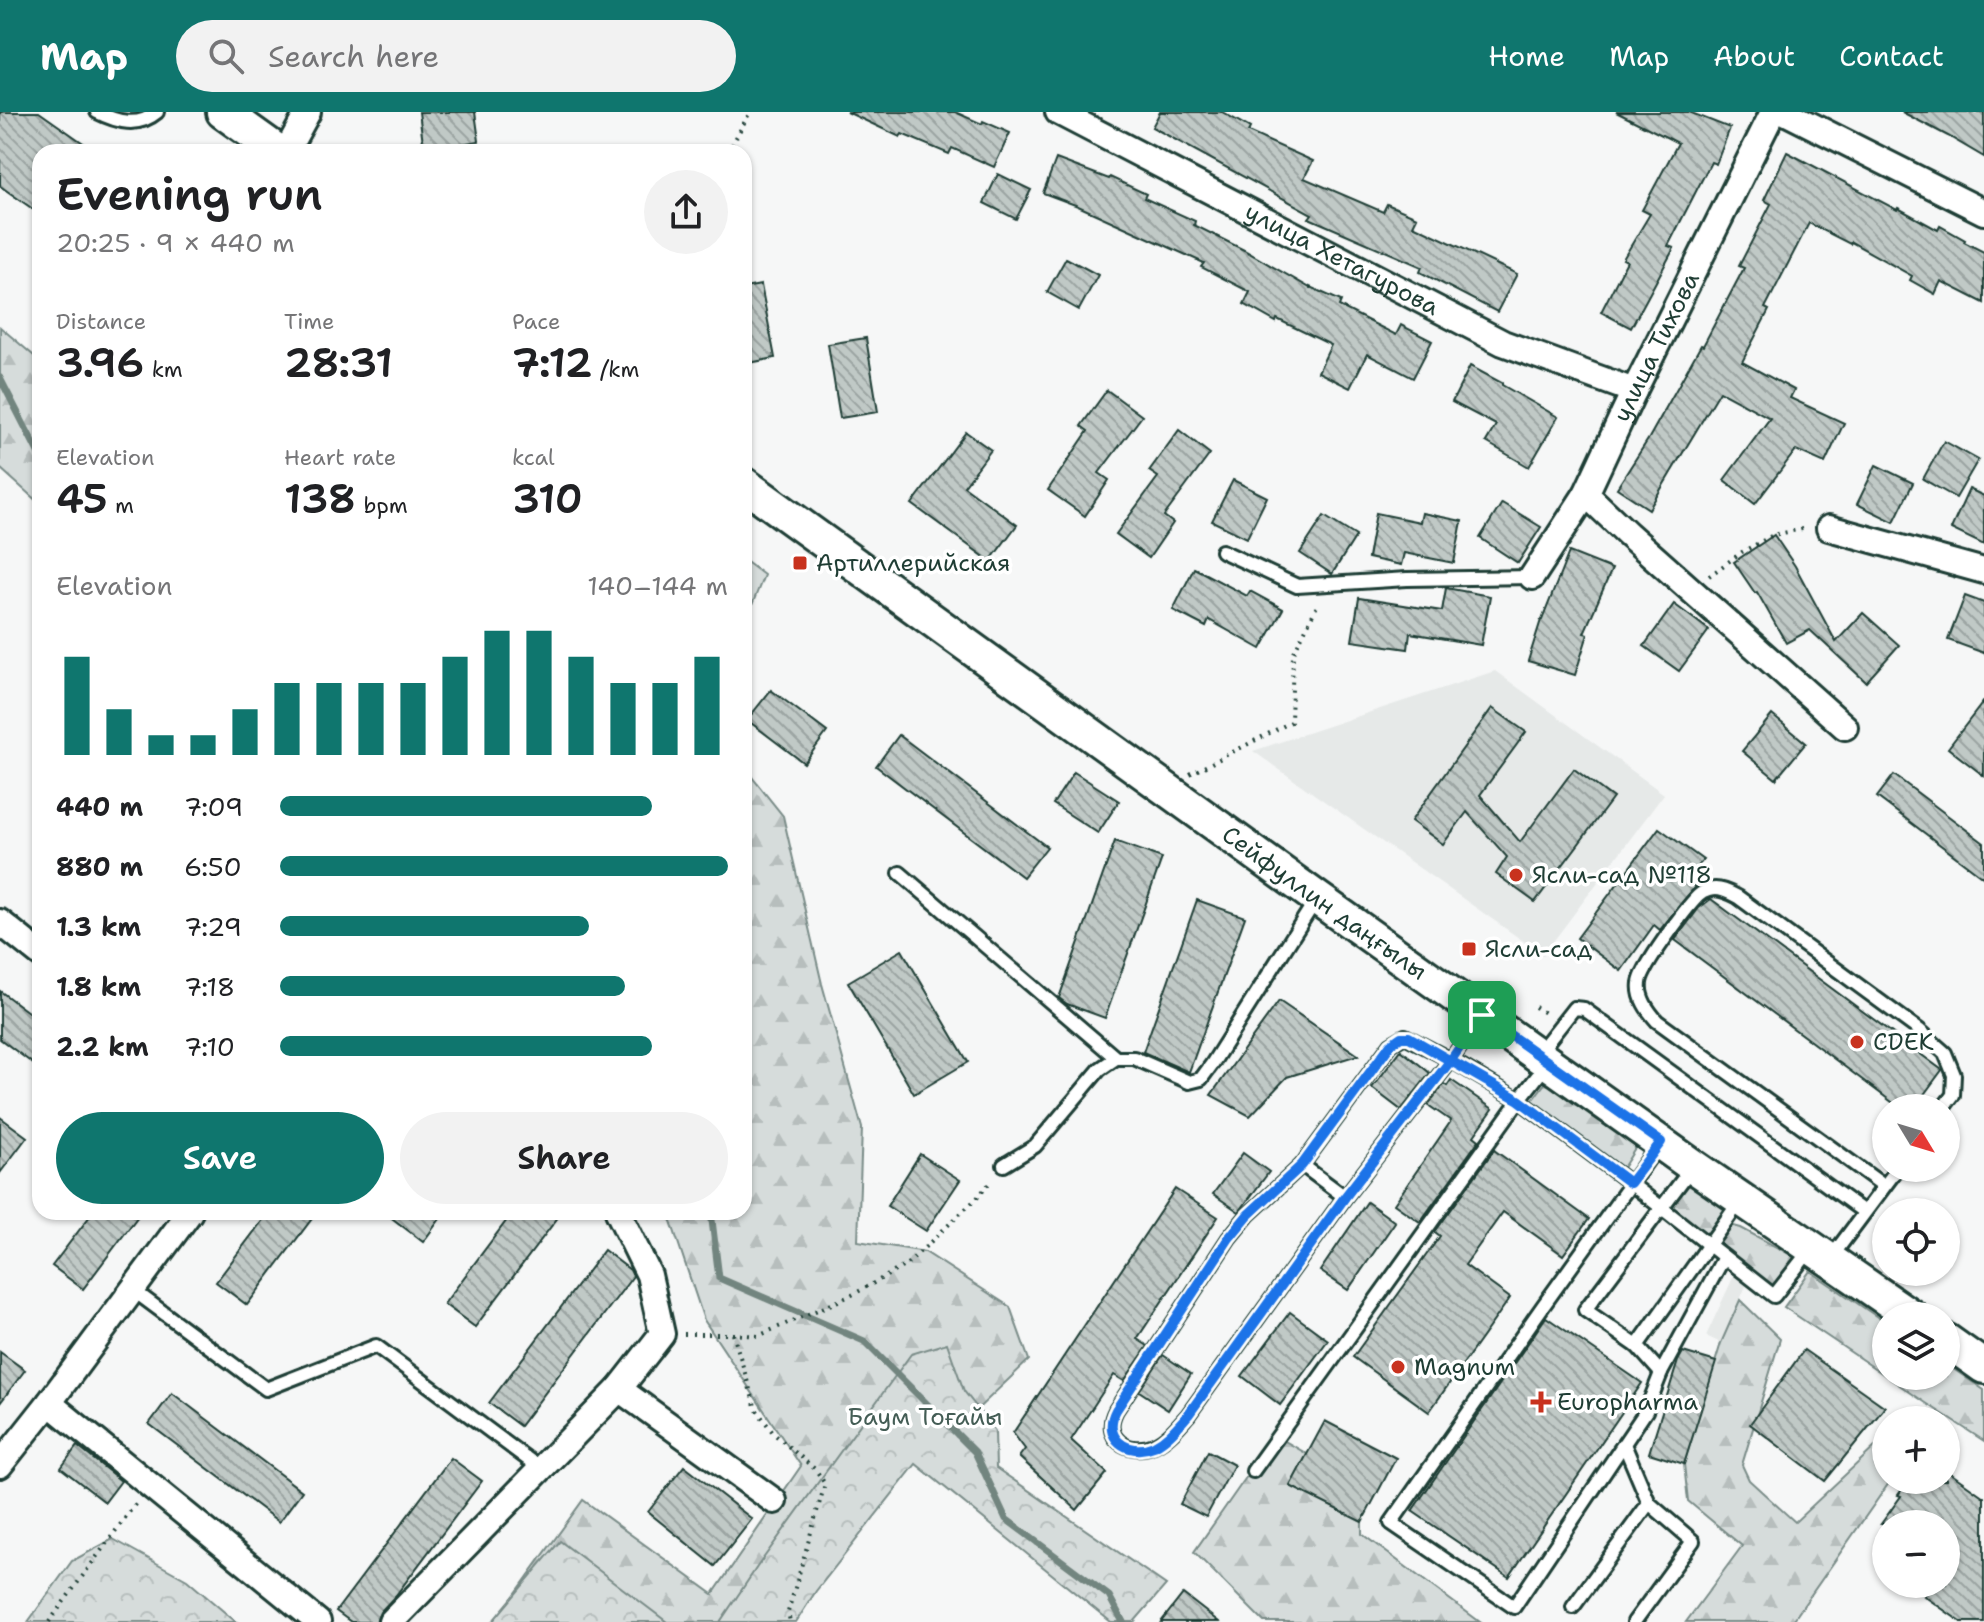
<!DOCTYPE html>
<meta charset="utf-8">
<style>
:root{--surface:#fff;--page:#f2f2f2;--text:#202124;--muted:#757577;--accent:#0f766e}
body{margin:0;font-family:"Shantell Sans",sans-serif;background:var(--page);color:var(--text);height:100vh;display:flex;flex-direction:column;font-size:30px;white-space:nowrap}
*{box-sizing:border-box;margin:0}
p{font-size:26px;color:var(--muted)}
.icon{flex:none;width:44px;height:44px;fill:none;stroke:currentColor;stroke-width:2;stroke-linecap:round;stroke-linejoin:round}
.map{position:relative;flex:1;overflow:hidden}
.side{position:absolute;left:32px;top:32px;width:720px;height:1076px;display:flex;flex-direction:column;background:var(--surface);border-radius:24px;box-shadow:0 2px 6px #0004}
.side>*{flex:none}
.needle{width:52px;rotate:128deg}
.fabs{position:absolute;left:1872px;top:982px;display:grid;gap:16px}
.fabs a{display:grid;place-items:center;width:88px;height:88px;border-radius:50%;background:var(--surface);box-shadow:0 2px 6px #0004;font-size:40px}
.pin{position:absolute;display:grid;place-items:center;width:68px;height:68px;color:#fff;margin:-34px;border-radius:16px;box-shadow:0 4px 12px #0006}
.round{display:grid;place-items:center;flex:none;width:84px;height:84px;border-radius:42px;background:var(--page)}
.overview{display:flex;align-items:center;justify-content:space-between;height:136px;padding:0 24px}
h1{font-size:44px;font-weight:600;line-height:60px}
.stats{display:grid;grid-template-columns:repeat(3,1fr);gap:12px;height:136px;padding:8px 24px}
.stats div{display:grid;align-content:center}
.stats b{font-size:40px;font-weight:600}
.stats small{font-size:22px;font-weight:400}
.stats p{font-size:22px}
.chart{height:224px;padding:16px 24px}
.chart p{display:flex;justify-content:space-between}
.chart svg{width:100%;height:144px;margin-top:8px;stroke:var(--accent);stroke-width:6}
.action{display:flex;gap:16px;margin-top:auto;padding:16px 24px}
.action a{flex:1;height:92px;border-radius:48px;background:var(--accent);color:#fff;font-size:32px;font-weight:600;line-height:92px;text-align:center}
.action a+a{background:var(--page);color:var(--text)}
ul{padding:0 24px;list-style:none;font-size:26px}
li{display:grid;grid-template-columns:128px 96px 1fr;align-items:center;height:60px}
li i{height:20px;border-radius:10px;background:var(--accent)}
header{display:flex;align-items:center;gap:48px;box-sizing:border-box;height:112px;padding:0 40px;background:var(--accent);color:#fff}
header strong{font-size:38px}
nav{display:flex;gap:44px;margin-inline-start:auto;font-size:28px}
.search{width:560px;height:72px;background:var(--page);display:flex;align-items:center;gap:20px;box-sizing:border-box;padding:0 28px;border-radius:44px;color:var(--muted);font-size:30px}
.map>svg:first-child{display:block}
.built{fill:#e6e9e8}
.forest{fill:url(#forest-firs);stroke:#7a8c88;stroke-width:2}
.park{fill:url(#park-crowns);stroke:#7a8c88;stroke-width:2}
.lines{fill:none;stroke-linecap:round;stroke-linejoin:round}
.stream{stroke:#72857f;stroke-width:7}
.building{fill:url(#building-back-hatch);stroke:#1f3d34;stroke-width:2}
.lane-casing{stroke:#1f3d34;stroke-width:18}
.street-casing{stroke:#1f3d34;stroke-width:30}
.secondary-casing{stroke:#1f3d34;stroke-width:38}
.path{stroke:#1f3d34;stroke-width:4;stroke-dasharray:2 6;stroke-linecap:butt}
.lane{stroke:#fff;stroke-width:12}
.street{stroke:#fff;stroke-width:24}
.secondary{stroke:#fff;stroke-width:32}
.route-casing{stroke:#fff;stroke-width:16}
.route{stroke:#1a73e8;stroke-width:10}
.poi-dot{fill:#c8321e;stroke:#fff;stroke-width:3}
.labels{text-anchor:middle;stroke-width:7;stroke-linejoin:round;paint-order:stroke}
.street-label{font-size:24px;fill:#1f3d34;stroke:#fff}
.poi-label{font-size:24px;fill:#1f3d34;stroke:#fff;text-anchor:start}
.park-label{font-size:24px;fill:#445d55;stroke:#fff}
</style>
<header>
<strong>Map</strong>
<div class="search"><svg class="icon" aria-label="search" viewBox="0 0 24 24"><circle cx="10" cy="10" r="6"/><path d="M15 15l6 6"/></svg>Search here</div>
<nav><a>Home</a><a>Map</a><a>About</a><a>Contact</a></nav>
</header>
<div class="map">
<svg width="1984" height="1510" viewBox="0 0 1984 1510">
<defs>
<pattern id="forest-firs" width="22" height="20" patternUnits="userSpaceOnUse" patternTransform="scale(2)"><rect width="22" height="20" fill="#d6dcdb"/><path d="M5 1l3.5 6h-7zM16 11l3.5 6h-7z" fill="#b7bebd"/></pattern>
<pattern id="park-crowns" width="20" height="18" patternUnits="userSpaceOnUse" patternTransform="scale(2)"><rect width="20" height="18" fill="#d6dcdb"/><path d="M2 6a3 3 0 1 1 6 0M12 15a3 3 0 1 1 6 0" fill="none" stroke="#b7bebd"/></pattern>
<pattern id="building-back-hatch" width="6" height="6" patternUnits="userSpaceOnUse" patternTransform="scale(2)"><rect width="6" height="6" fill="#c0c9c6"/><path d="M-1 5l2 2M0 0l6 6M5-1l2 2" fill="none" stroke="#9ba4a2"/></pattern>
</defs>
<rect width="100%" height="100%" fill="#f6f7f7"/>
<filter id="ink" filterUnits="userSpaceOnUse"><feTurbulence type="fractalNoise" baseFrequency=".0125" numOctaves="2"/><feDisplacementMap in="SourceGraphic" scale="16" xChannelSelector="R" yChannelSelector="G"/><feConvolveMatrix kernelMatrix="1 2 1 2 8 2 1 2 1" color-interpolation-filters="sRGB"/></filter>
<g filter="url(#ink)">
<!-- built -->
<g class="built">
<path d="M1495 559 1664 682 1543 843 1253 639Z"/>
<path d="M1737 1157 1749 1167 1721 1231 1706 1224Z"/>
</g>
<!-- forest -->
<g class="forest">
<path d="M0 215 40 249V392L0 356Z"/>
<path d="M744 448 764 463 744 513Z"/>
<path d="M744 655 783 704 822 872 862 1016 858 1129 925 1140 1010 1195 1029 1248 942 1331 909 1344 787 1510H495L583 1388 713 1482 801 1354 704 1208 668 1100H744Z"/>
<path d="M1552 962 1640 1029 1619 1062 1528 994Z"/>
<path d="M1691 1068 1729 1095 1708 1126 1669 1095Z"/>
<path d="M1730 1113 1741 1116 1795 1145 1775 1175 1716 1132Z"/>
<path d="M1810 1159 1886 1211V1264H1946V1252L1984 1278V1329L1926 1291 1784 1195Z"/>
<path d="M1740 1188 1780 1227 1742 1353 1749 1368 1795 1410 1878 1332 1886 1343V1368H1891L1792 1510H1686L1742 1434 1688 1389 1684 1352 1721 1231Z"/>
<path d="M1278 1325 1307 1342 1291 1374 1362 1410V1422L1480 1510H1264L1194 1440 1247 1364Z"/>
</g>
<!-- park -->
<g class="park">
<path d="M947 1231 964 1279 995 1319 996 1356 1166 1473 1134 1510H1111L916 1352 816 1479 796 1510H720L757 1455 911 1242Z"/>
<path d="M113 1427 187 1468 236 1510H28L72 1449Z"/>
<path d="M560 1429 667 1510H492Z"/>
</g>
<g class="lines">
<!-- stream -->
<g class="stream">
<path d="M0 266 40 344"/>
<path d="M711 1100 719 1166 864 1229 975 1340 1006 1407 1109 1484 1123 1510"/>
</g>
</g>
<!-- building -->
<g class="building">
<path d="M0 0H39L96 40H40V102L0 74Z"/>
<path d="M419 0H475L479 29 424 38Z"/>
<path d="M847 0H955L982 12 983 9 1010 21 994 55 952 36 949 42 902 22 900 25Z"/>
<path d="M1160 0H1222L1250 16 1248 20 1313 49 1304 66 1383 100 1387 92 1417 105 1413 113 1517 162 1497 200 1420 160 1422 155 1309 106 1312 102 1152 15Z"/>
<path d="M1616 0H1689L1730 16 1716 52 1711 50 1668 134 1674 136 1631 216 1601 200 1627 149 1623 147 1650 102 1642 98 1678 31Z"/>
<path d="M1902 0H1984V45L1948 24Z"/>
<path d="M1787 40 1897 98 1898 96 1938 118 1940 114 1965 128 1964 130 1984 140V191L1941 169 1935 182 1910 168 1912 164 1851 130 1850 132 1809 111 1765 196 1769 198 1742 250 1794 278 1790 286 1844 311 1825 351 1796 338 1755 392 1724 368 1770 306 1720 279 1649 397 1617 376 1649 326 1701 233 1703 234 1744 156 1739 154 1771 92 1764 88Z"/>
<path d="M1056 47 1109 67 1110 65 1146 82 1144 86 1195 109 1194 113 1244 138 1310 176V175L1341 189 1339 194 1396 223 1401 213 1432 229 1413 266 1367 242 1350 276 1318 260 1331 233 1277 207 1276 210 1244 192 1250 180 1201 155 1204 151 1078 94 1043 81Z"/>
<path d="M998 62 1031 78 1016 107 984 91Z"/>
<path d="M1066 146 1098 163 1079 198 1047 180Z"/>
<path d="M761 173 775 246 744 252V176Z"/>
<path d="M866 226 878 300 840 306 828 232Z"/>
<path d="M1470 254 1502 271V273L1558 305 1529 355 1486 330 1496 313 1452 290Z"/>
<path d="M1107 278 1142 304 1099 361 1109 368 1085 404 1048 378 1088 319 1081 314Z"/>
<path d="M1179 318 1210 342 1164 404 1173 411 1149 446 1116 422 1158 365 1149 359Z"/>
<path d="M966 320 991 338 964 374 1017 413 990 449 912 392Z"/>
<path d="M1944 329 1978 348 1956 386 1923 367Z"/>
<path d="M1876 353 1913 371 1894 410 1857 392Z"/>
<path d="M1233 368 1267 385 1247 426 1212 409Z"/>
<path d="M1969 377 1984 384V433L1951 417Z"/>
<path d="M1502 391 1541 415 1518 451 1480 426Z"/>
<path d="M1376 401 1420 410 1422 401 1462 409 1454 451 1404 441 1401 453 1368 446Z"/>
<path d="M1324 404 1356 424 1332 462 1300 441Z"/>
<path d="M1774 423 1795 454 1836 530 1863 501 1899 533 1866 570 1810 518 1786 531 1757 480 1755 481 1734 450Z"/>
<path d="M1569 440 1612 457 1584 521 1588 522 1575 563 1528 549 1541 508H1542Z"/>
<path d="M1194 456 1247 484 1250 479 1283 497 1261 537 1209 508 1206 515 1173 498Z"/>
<path d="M1446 476 1490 484 1481 533 1410 521 1408 537 1352 529 1359 486 1442 499Z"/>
<path d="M1965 484 1984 491V541L1948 528Z"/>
<path d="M1674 492 1709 518 1679 559 1644 534Z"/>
<path d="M771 578 827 620 804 651 747 608Z"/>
<path d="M1984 589V664L1948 636Z"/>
<path d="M1492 596 1526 620 1480 683 1520 730 1574 657 1613 686 1535 790 1496 762 1507 745 1467 700 1443 732 1411 709Z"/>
<path d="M1772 603 1806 631 1776 667 1742 639Z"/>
<path d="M899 623 1047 735 1023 765 876 654Z"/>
<path d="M1074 660 1119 689 1098 721 1053 692Z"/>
<path d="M1894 663 1984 731V766L1877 685Z"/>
<path d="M1659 716 1703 748 1687 769 1695 775 1660 818 1654 813 1621 859 1577 826Z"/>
<path d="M1115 729 1162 746 1105 906 1067 892 1059 886Z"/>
<path d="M1711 787 1942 958 1914 996H1900L1675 828 1699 796Z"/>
<path d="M1197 788 1245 805 1189 960 1143 940Z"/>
<path d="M902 838 968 950 914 982 848 870Z"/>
<path d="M0 879 40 909V957L0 927Z"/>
<path d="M1279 889 1358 943 1287 965 1250 1004 1211 983Z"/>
<path d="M1401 938 1430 961 1401 998 1372 976Z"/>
<path d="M1451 968 1493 997 1474 1024 1479 1028 1420 1110 1394 1092 1451 1009 1428 993 1444 972 1447 974Z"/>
<path d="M0 1005 27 1025 0 1061Z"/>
<path d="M1494 1038 1589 1107 1563 1143 1503 1100 1465 1153 1510 1186 1429 1300 1353 1245 1440 1124 1435 1120Z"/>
<path d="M1243 1041 1269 1060 1239 1100 1213 1082Z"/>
<path d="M920 1042 960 1068 926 1119 887 1094Z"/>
<path d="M1175 1077 1218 1105 1137 1227 1148 1234 1124 1269 1114 1263 1071 1328 1107 1361 1077 1398 1019 1345 1025 1337 1013 1321Z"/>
<path d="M1367 1090 1395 1110 1348 1178 1320 1159Z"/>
<path d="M93 1100H141L83 1177 52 1154Z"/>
<path d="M269 1100H317L247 1193 216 1170Z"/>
<path d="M384 1100H445L423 1130Z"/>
<path d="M513 1100H562L475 1215 444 1192Z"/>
<path d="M604 1138 630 1158 633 1164 520 1314 489 1291Z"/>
<path d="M1290 1200 1328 1228 1280 1293 1242 1264Z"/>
<path d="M1546 1205 1642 1271 1509 1465 1412 1399Z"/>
<path d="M1804 1238 1885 1295 1825 1369 1750 1312Z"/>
<path d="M0 1240 25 1258 0 1291Z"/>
<path d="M1683 1240 1716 1250 1684 1352 1649 1341 1678 1249Z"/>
<path d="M1163 1243 1191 1262 1168 1298 1139 1279Z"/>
<path d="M172 1281 302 1379 279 1410 149 1312Z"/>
<path d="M1325 1309 1396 1346 1362 1410 1290 1374Z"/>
<path d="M77 1334 121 1369 105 1390 61 1356Z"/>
<path d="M1208 1339 1234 1353 1206 1405 1180 1392Z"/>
<path d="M451 1346 482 1369 396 1483 380 1500 376 1510H351L336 1499Z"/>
<path d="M684 1354 752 1407 715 1454 648 1400Z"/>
<path d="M1946 1358 1984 1385V1510H1961L1924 1484 1933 1472H1946V1412H1881L1901 1384 1898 1383 1909 1368H1946Z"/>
<path d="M1183 1482 1219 1510H1161Z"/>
</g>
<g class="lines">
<defs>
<g id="lane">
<path d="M97 0C117 10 138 16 157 0"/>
<path d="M1222 439 1297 474 1407 467 1532 465"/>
<path d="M900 761 1116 946"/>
<path d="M1538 942 1574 896 1584 897 1864 1100"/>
<path d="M1660 1031 1543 1194 1391 1411 1514 1495 1646 1299 1661 1261 1724 1145"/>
<path d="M1004 1053 1035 1034 1100 957 1116 946H1134L1189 970 1201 967 1212 952 1317 786"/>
<path d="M1302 1053 1391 932 1405 924 1451 948 1519 988 1630 1071 1774 1184 1810 1138"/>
<path d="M1693 1054 1585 1198 1637 1234 1740 1089"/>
<path d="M1884 1074 1657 909C1648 899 1638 886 1640 871 1641 856 1686 796 1698 784 1700 782 1705 779 1709 778 1719 775 1729 780 1738 785L1919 918 1945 941 1954 963 1953 983 1943 996"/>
<path d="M1345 1085 1302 1053 1248 1103 1229 1126 1116 1298C1101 1326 1128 1344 1154 1333 1168 1327 1178 1314 1188 1303L1345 1085 1451 948 1482 903"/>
<path d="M1830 1147 1898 1056"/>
<path d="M133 1178 266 1277 376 1234 541 1357"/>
<path d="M1637 1234 1661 1261"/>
<path d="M1253 1359 1519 988 1547 952"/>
<path d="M1573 1495 1649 1391 1624 1332"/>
<path d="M1634 1510 1693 1429 1649 1391"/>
</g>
<g id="street">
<path id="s1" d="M1058 0 1503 231 1634 279"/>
<path d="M1785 0 1984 100"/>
<path d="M286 40 308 0"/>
<path d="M1586 382 1628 422 1845 615"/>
<path d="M1829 416 1984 459"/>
<path id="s2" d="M1532 465 1586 382 1634 279 1773 0"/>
<path d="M0 810 40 842"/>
<path d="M618 1100 649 1163 662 1222 619 1277"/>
<path d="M49 1291 318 1510"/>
<path d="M0 1353 49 1291 190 1100"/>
<path d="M391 1510 619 1277 774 1389"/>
</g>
<g id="secondary">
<path d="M223 0 279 40"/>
<path id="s3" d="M744 372 1317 786 1693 1054 1911 1204"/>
<path d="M1946 1228 1984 1255"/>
</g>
</defs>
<!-- lane casing -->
<use href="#lane" class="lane-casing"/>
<!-- street casing -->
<use href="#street" class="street-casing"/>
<!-- secondary casing -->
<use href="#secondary" class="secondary-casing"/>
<!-- path -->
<g class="path">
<path d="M728 40 750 0"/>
<path d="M1709 464 1742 440 1773 423 1807 416"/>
<path d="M1190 662 1291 610 1293 542 1319 490"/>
<path d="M1535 895 1546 902"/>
<path d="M684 1222H733L758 1224 852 1183 906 1153 978 1085 992 1068"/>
<path d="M733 1222 756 1297 774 1322 816 1358 825 1372 788 1500 790 1510"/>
<path d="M49 1510 136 1391"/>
</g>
<!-- lane -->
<use href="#lane" class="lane"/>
<!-- street -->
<use href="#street" class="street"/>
<!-- secondary -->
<use href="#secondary" class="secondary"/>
</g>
</g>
<g class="lines" filter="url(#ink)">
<defs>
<path id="route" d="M1482 903 1451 948 1345 1085 1188 1303C1178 1314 1168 1327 1154 1334 1128 1345 1101 1326 1116 1298L1229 1126 1248 1103 1302 1053 1391 932 1401 925H1409L1519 988 1630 1071 1661 1030 1482 903"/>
</defs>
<!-- route casing -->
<use href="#route" class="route-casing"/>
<!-- route -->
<use href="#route" class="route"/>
</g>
<!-- markers -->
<g class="poi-dot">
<rect x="792" y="443" width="16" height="16" rx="4"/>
<circle cx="1516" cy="763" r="8"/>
<rect x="1461" y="829" width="16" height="16" rx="4"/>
<circle cx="1857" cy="930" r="8"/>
<circle cx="1398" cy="1255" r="8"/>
<path d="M1537 1278h8v8h8v8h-8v8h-8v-8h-8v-8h8z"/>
</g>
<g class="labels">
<!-- street labels -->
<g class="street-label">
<text dy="8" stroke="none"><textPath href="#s1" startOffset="320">улица Хетагурова</textPath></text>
<text dy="8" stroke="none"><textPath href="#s2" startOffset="262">улица Тихова</textPath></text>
<text dy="8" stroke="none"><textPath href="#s3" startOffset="716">Сейфуллин даңғылы</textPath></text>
</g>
<!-- poi labels -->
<g class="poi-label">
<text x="816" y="459">Артиллерийская</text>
<text x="1532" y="771">Ясли-сад №118</text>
<text x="1485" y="845">Ясли-сад</text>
<text x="1873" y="938">CDEK</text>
<text x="1414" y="1263">Magnum</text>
<text x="1557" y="1298">Europharma</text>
</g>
<!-- park labels -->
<g class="park-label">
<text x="925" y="1313">Баум Тоғайы</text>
</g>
</g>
</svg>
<div class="fabs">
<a><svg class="needle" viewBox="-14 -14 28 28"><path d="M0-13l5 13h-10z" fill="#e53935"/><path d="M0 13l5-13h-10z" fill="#757577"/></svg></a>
<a><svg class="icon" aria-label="locate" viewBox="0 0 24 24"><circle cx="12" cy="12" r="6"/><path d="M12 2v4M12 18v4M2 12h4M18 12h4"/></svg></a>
<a><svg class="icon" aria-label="layers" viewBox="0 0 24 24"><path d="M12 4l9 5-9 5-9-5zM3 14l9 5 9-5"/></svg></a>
<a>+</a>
<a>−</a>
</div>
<div class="pin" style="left:1482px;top:903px;background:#1e9e55"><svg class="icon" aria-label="arrive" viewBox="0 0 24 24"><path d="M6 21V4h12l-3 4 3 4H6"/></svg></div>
<section class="side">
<div class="overview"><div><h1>Evening run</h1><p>20:25 · 9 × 440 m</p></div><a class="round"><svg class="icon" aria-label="share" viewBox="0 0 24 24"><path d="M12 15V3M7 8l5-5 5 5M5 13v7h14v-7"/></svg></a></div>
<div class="stats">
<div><p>Distance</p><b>3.96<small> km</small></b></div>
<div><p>Time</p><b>28:31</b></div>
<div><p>Pace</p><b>7:12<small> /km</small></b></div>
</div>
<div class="stats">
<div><p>Elevation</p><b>45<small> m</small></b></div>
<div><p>Heart rate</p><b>138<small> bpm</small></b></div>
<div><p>kcal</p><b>310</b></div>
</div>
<div class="chart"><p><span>Elevation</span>140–144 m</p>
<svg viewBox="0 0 160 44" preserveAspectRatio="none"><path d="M5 44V14M15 44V30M25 44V38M35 44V38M45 44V30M55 44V22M65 44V22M75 44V22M85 44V22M95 44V14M105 44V6M115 44V6M125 44V14M135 44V22M145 44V22M155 44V14"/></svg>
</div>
<ul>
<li><b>440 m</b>7:09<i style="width:83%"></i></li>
<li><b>880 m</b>6:50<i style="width:100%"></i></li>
<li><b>1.3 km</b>7:29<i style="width:69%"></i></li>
<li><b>1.8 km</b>7:18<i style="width:77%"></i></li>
<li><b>2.2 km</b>7:10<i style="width:83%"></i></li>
</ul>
<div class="action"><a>Save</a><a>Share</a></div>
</section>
</div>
